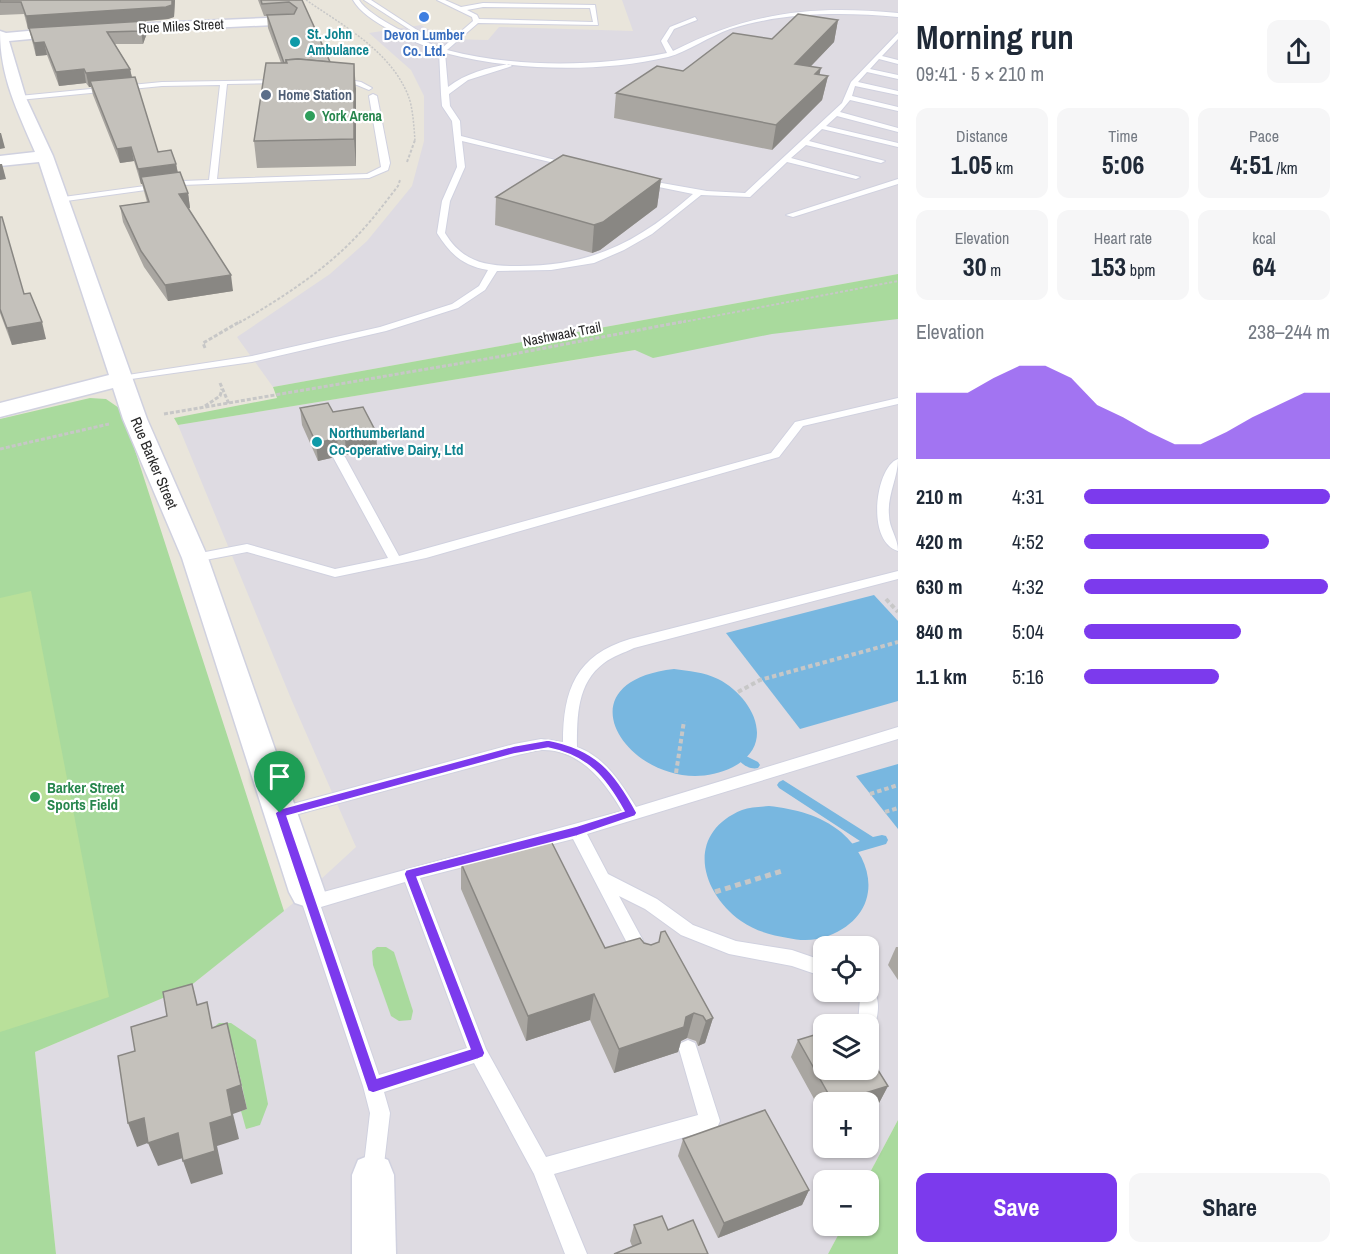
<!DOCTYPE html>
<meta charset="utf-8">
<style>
:root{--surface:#fff;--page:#f6f6f7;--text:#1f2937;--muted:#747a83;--accent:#7c3aed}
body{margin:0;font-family:"Archivo Narrow",sans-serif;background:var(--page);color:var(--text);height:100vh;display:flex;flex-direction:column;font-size:22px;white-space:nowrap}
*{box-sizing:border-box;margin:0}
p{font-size:20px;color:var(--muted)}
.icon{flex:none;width:33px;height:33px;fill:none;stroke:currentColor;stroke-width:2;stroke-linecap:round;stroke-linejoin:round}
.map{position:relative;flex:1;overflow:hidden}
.drawer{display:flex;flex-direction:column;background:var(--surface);width:450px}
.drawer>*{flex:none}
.controls{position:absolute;left:813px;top:936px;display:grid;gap:12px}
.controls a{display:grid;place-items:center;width:66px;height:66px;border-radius:12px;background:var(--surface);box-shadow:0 2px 4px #0004;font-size:30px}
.pin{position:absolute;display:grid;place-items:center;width:51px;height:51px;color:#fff;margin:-62px -26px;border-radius:50% 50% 50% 0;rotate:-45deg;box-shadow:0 0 6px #0007}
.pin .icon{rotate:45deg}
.round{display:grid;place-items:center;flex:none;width:63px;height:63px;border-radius:12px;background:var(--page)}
.head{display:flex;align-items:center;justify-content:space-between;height:102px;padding:0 18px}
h1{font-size:33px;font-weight:700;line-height:45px}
.figures{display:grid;grid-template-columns:repeat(3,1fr);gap:9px;height:102px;padding:6px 18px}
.figures div{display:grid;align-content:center;border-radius:12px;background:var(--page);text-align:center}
.figures b{font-size:26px;font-weight:700}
.figures small{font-size:16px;font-weight:400}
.figures p{font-size:16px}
.chart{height:168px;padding:12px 18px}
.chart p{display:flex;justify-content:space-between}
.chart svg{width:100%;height:108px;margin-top:6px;fill:var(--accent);opacity:.7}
.button{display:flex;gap:12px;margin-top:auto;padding:12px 18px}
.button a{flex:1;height:69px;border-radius:12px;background:var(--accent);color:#fff;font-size:24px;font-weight:700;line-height:69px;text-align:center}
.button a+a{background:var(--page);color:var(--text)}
ul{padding:0 18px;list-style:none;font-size:20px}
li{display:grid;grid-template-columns:96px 72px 1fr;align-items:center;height:45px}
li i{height:15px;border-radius:8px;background:var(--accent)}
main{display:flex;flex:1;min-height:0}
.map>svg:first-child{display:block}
.industrial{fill:#dedbe2;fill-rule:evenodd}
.green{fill:#a9da9d}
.pitch{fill:#b9e09a}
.water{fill:#78b7e0}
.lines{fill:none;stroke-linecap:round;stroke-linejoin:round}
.stream{fill:#78b7e0;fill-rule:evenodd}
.service-casing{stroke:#d0d1df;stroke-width:2}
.minor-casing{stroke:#d0d1df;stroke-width:3}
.path-far4{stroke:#c7c7c7;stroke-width:1.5;stroke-dasharray:2 1.5;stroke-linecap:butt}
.path-far3{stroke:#c7c7c7;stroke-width:2;stroke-dasharray:3 2;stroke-linecap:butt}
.path-far2{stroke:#c7c7c7;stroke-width:3;stroke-dasharray:4 2;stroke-linecap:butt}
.path-far1{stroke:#c7c7c7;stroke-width:4;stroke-dasharray:4.5 3;stroke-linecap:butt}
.path{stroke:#c7c7c7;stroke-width:5;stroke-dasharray:6 4.5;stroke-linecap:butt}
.service{fill:#fff;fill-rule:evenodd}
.minor{fill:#fff;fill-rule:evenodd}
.wall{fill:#a9a6a1}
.shaded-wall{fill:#898783}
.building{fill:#c4c1bb;stroke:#898783;stroke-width:1.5}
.route{fill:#7c3aed;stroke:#fff;stroke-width:1.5;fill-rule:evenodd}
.shop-dot{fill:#3f7fe0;stroke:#fff;stroke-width:2}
.culture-dot{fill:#0f9aa8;stroke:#fff;stroke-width:2}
.service-dot{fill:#5c6f8a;stroke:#fff;stroke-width:2}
.leisure-dot{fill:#2e9e5b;stroke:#fff;stroke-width:2}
.labels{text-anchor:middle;stroke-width:4.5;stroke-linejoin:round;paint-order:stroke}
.far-street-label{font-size:14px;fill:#282828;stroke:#fff}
.far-culture-label{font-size:14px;font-weight:bold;fill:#0d838f;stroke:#fff;text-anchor:start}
.far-shop-label{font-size:14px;font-weight:bold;fill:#366cbe;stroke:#fff}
.far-service-label{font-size:14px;font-weight:bold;fill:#4e5e75;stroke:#fff;text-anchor:start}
.far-leisure-label{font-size:14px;font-weight:bold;fill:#27864d;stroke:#fff;text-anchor:start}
.culture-label{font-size:15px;font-weight:bold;fill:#0d838f;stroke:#fff;text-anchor:start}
.street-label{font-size:15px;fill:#282828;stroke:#fff}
.leisure-label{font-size:15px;font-weight:bold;fill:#27864d;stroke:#fff;text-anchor:start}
</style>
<main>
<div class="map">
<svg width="898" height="1254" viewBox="0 0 898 1254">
<rect width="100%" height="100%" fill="#e9e5db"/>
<!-- industrial -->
<g class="industrial">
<path d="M622 0H898V274L273 387 237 337 330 274 367 241 412 186 424 141V96L411 70 369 33 421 25 445 39 488 40 499 27 633 31Z"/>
<path d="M898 304V1120L866 1180H824V1226H843L828 1254H56L35 1052 189 987 307 892 356 847 292 701 178 425 837 317ZM824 946H868V992H824ZM824 1024H868V1070H824ZM824 1102H868V1148H824Z"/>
</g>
<!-- green -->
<g class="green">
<path d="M898 274V319L772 334 653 358 635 350 178 425 174 418 277 398 273 387Z"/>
<path d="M90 398 106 399 122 410 284 911 189 987 35 1052 56 1254H0V419Z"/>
<path d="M377 947H386L394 952 413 1011 411 1020 399 1021 391 1016 373 965 372 951Z"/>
<path d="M219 1023H231L256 1040 268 1104 260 1125 246 1129 241 1111 247 1109 234 1049 219 1053 214 1027Z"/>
<path d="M898 1120V1254H828L843 1226H868V1180H866Z"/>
</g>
<!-- pitch -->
<path class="pitch" d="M31 591 109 997 0 1032V598Z"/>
<!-- water -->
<g class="water">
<path d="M874 595 898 621V701L800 729 726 633Z"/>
<path d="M674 669C689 671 704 672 718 679 752 696 778 744 733 767 646 810 545 684 674 669Z"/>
<path d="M898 764V829L856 776Z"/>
<path d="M769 806C795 809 820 815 841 832 880 866 879 917 828 936 816 941 800 941 788 938 771 935 755 931 741 921 699 891 686 833 742 810 750 807 761 807 769 806Z"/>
</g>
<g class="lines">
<!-- stream -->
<g class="stream">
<path d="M744 755 758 762 760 765 758 768C751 770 742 765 738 759L740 756Z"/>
<path d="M783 780 873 837 882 835 886 836 888 840 886 844 855 853 851 852 849 848 851 844 860 841 779 788 777 785 779 782Z"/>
</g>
<defs>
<g id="service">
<path d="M353 0H359C370 18 421 41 442 48L473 21 472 17 437 0H445L461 7 483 3 595 5 598 25 478 23 447 50C517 68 596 67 667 53L661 41 670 27 695 17 697 20 674 29 667 41 673 51C750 12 812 5 898 13V17C842 12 784 12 730 29 710 36 687 52 668 57 600 73 513 71 445 53L448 87C466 73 487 68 509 64L512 66 468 80 449 94 450 106 460 121 461 136 575 165 571 167 462 141 465 167 450 201 445 233C462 261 484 266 515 266 590 267 637 243 693 194L639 183V179L707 191 745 193 842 103 851 82 898 33V39L882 56 898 60V64L879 59 870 69 898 75V79L867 72 858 82 898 91V95L855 86 852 96 898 107V111L850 100 840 112 898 128V132L837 116 826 126 898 143V147L822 129 809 141 885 161 881 163 806 145 791 158 860 177 856 179 787 162 750 197 701 195 652 234 624 250 594 263 551 270 497 271 485 290 458 308 386 331 252 362 117 381 116 379 121 376 252 356 380 327 452 304 479 286 488 270C463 266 450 254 437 233L442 201 457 167 452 121 442 106 441 94 439 51C415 43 365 22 353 0ZM483 7 590 8 593 22 479 19 477 15 467 10Z"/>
<path d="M364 0H371L434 41 429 42Z"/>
<path d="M338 78 361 82 372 88 369 90 357 85 336 81Z"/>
<path d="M282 80 280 83 227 84 217 179 367 174 381 167 369 96 373 94 377 96 390 163 388 170 369 178 182 185 59 202H56V198L182 181 209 180 220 85 162 86 19 100 15 98 19 96 162 82Z"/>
<path d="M898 179V184L793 217 786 215Z"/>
<path d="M898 398V404L803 426 779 457 426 558 335 577 247 552 195 562 189 558 195 554 247 544 335 569 388 558 333 457 339 454 345 457 399 556 771 453 795 422Z"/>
<path d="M898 459C898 478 887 495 889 515 889 529 898 537 898 551 865 541 876 466 898 459Z"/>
<path d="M898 571V579L634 648C624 653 613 656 604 663 577 683 577 716 577 747 605 757 621 783 636 807L898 727V739L587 834 608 874 657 899 693 925 736 941 792 950 824 961V977L792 966 729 954 681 935 645 909 619 896 652 957 649 962 643 965 637 962 573 839 420 878 486 1049 546 1157 698 1115 679 1049 681 1043 688 1040 695 1043 697 1049 720 1121 717 1128 554 1174 587 1254H565L534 1174 474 1063 384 1092 390 1113 383 1173 380 1180 373 1183 366 1180 363 1173 370 1113 363 1086 302 903 300 895 302 890 308 888 314 890 316 894 622 811C605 782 580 749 542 750 533 751 523 754 514 756L280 819 274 817 272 813 274 809 514 744 541 739 563 742C563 690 576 655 630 639ZM405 882 467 1048 379 1075 321 907Z"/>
<path d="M868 986C882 993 879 1016 873 1029L868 1031V1024L858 1023 860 999 855 992H868Z"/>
</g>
<g id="minor">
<path d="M290 17 296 21 295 24 83 34 9 41 26 98 53 156 147 419 208 558 325 892 319 903 307 907 295 903 289 892 182 558 123 419 113 388 0 417V403L109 375 39 162 0 166V156L35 152C17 110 0 77 0 31L6 33 83 26Z"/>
<path d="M373 1154 388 1160 394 1175 396 1254H352V1175L358 1160Z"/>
</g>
</defs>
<!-- service casing -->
<use href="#service" class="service-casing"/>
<!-- minor casing -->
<use href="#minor" class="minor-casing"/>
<!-- path-far4 -->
<path class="path-far4" d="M306 0C344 26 390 51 408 95 413 107 414 128 415 141"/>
<!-- path-far3 -->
<g class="path-far3">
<path d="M407 162 415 140"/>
<path d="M239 323C280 299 321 273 354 239 370 223 384 204 398 186L400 180"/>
<path d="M678 323 898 281"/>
</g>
<!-- path-far2 -->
<g class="path-far2">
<path d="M205 348 203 343 241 321"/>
<path d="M220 383 229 404"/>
<path d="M205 406 220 396 222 389"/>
<path d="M164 414 503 356 686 321"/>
<path d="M0 449 109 424"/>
</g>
<!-- path-far1 -->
<g class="path-far1">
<path d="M886 599 898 612"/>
<path d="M738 692 760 680 898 642"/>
<path d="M676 773 684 721"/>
<path d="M870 794 898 785"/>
<path d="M885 812 898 808"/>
</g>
<!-- path -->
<path class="path" d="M715 892 782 871"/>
<!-- service -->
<use href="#service" class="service"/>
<!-- minor -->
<use href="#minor" class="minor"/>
</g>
<!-- wall -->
<g class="wall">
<path d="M0 0H175L174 17 168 19 145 21 147 33 143 44H115L130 69 132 77 158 152 176 164 178 173 188 193 190 208 188 209 233 291 168 301 144 267 123 222 120 206 147 202 142 184H141L134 161 120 163 93 95 91 87H89L86 83 59 86 47 55 36 56 29 29H28L24 14 0 15Z"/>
<path d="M258 0H302L330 62 356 89V166L257 168 254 141 281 63 268 28 267 16H264Z"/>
<path d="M838 20 834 42 810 67 820 75 828 76 822 100 772 150 614 118 616 93 683 71 772 39Z"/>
<path d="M661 179 657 207 600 250 592 253 495 225 496 197Z"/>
<path d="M0 217 24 294 46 339 12 345 0 313Z"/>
<path d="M300 408 333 412 376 432 377 450 346 455 338 452 331 458 318 461 302 425Z"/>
<path d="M461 863 605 948 644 943 713 1018 705 1043 698 1046 696 1041 687 1038 681 1041 678 1052 614 1073 590 1020 526 1041 461 889Z"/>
<path d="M896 947H898V980L888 965Z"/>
<path d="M798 1040 888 1086 879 1103 868 1106V1102H824V1117L791 1057Z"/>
<path d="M683 1139 809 1190 802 1205 718 1238 678 1156Z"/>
<path d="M634 1225 668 1230 708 1254 632 1246 630 1241Z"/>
</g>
<!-- shaded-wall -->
<g class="shaded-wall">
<path d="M175 0 174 17 168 19 145 21 147 33 143 44 141 31 145 21 28 29 26 16Z"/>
<path d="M838 20 834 42 790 88 795 64Z"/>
<path d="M44 42 47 55 36 56 34 43Z"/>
<path d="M354 64 356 89V166L354 139Z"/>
<path d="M821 68 817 86 828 76 822 100 772 150 776 125 815 74Z"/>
<path d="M84 69 86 83 59 86 56 72Z"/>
<path d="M130 69 133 83 90 81 91 87H89L86 73Z"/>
<path d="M0 133H1L5 148 0 149Z"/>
<path d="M131 147 134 161 120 163 117 149Z"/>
<path d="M0 164H2L6 179 0 180Z"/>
<path d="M176 164 179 179 141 177 142 184H141L138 169Z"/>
<path d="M661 179 657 207 600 250 592 253 594 225Z"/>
<path d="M188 193 190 208 181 210 179 194Z"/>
<path d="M231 275 233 291 168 301 165 285Z"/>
<path d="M42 322 46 339 12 345 7 328Z"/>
<path d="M376 432 377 450 346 455 345 437Z"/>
<path d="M337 434 338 452 331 458 318 461 316 443Z"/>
<path d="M594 994 590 1020 526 1041 528 1016Z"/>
<path d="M694 1013 687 1038 681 1041 678 1052 614 1073 619 1049Z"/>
<path d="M713 1018 705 1043 698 1046 706 1021Z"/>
<path d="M227 1023 247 1109 233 1114 239 1139 217 1146 223 1174 191 1184 183 1161 227 1090Z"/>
<path d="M888 1086 879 1103 868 1106V1102H836Z"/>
<path d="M144 1118 153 1141 137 1147 128 1123Z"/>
<path d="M178 1133 186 1157 158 1166 148 1143Z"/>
<path d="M809 1190 802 1205 718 1238 724 1223Z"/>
</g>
<!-- building -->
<g class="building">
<path d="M0 0H172V5L166 7 26 16 21 2H0Z"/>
<path d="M261 0H302L330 62 298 59 286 60V63H284L267 15 294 14 297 8 289 2 262 4Z"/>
<path d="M798 14 838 20 795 64 821 68 815 74 828 76 776 125 616 93 657 66 683 71 733 33 772 39Z"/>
<path d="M145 21 141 31 107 32 130 69 86 73 84 69 56 72 44 42 34 43 29 28Z"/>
<path d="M298 59 354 64V139L254 141 266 63H287L286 60Z"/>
<path d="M135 77 158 152 171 150 176 164 138 169 131 147 117 149 90 81Z"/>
<path d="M563 155 661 179 603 222 594 225 496 197Z"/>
<path d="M180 172 188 193 179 194 231 275 165 285 141 251 120 206 149 202 141 177Z"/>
<path d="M0 217H2L24 294 30 293 42 322 7 328 0 309Z"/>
<path d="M328 403 333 412 363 407 376 432 345 437 337 434 330 440 316 443 300 408Z"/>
<path d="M549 837 605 948 640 938 644 943 651 945 659 942 661 932 665 931 713 1018 706 1021 703 1016 694 1013 686 1017 684 1027 619 1049 594 994 528 1016 461 863Z"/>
<path d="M192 984 197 1005 207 1002 212 1028 227 1023 241 1085 227 1090 232 1116 210 1123 215 1151 183 1161 178 1133 148 1143 144 1118 128 1123 118 1056 135 1051 131 1027 167 1016 163 992Z"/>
<path d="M824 1032V1070H868V1054L888 1086 836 1102H833L798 1040Z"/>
<path d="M765 1110 809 1190 724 1223 683 1139Z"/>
<path d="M662 1216 668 1230 693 1220 708 1254H614L641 1243 634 1225Z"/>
</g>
<!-- route -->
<path class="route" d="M548 740C596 749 615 772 637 813L635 816 577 836 417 877 485 1053 483 1057 478 1059 373 1093 368 1091 275 813 280 809 514 746ZM548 748C588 756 605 777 624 811L577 826 406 870 404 874 470 1049 377 1078 287 816 514 754Z"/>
<!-- markers -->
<circle class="shop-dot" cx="424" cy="17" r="6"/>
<g class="culture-dot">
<circle cx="295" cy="42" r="6"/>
<circle cx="317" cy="442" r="6"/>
</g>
<circle class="service-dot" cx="266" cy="95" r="6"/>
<g class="leisure-dot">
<circle cx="310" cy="116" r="6"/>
<circle cx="35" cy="797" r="6"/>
</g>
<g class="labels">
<!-- far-street labels -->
<g class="far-street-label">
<text transform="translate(181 26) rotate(-3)" y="5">Rue Miles Street</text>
<text transform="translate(562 334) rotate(-11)" y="5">Nashwaak Trail</text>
</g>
<!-- far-culture labels -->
<g class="far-culture-label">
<text x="307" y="39">St. John<tspan x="307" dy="16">Ambulance</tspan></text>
</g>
<!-- far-shop labels -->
<g class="far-shop-label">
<text x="424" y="40">Devon Lumber<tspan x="424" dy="16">Co. Ltd.</tspan></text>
</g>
<!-- far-service labels -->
<g class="far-service-label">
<text x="278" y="100">Home Station</text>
</g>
<!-- far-leisure labels -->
<g class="far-leisure-label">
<text x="322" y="121">York Arena</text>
</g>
<!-- culture labels -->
<g class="culture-label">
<text x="329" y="438">Northumberland<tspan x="329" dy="17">Co-operative Dairy, Ltd</tspan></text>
</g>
<!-- street labels -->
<g class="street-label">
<text transform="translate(154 463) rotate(67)" y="5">Rue Barker Street</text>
</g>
<!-- leisure labels -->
<g class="leisure-label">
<text x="47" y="793">Barker Street<tspan x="47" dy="17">Sports Field</tspan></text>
</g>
</g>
</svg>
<div class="controls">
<a><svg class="icon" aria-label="locate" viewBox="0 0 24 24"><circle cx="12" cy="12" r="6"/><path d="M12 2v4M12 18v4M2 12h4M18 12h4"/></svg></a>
<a><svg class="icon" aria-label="layers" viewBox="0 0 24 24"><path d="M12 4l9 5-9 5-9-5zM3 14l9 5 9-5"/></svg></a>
<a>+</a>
<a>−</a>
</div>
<div class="pin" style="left:280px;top:813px;background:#1e9e55"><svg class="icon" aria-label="arrive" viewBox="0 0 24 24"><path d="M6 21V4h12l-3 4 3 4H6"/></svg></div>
</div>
<section class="drawer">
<div class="head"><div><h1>Morning run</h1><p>09:41 · 5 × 210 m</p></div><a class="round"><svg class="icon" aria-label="share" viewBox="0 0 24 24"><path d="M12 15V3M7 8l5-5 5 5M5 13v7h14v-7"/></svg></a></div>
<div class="figures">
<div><p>Distance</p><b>1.05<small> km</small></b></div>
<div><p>Time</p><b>5:06</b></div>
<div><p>Pace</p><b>4:51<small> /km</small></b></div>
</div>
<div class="figures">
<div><p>Elevation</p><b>30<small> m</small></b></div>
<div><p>Heart rate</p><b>153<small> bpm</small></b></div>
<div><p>kcal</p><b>64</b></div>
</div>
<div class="chart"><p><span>Elevation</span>238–244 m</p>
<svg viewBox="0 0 160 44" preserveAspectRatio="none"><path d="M0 44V17L10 17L20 17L30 11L40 6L50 6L60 11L70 22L80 27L90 33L100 38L110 38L120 33L130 27L140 22L150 17L160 17V44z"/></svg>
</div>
<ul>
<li><b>210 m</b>4:31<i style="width:100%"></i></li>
<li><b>420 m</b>4:52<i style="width:75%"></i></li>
<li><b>630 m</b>4:32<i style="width:99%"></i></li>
<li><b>840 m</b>5:04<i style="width:64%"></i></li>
<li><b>1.1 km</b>5:16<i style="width:55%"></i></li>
</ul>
<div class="button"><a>Save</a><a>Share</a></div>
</section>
</main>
